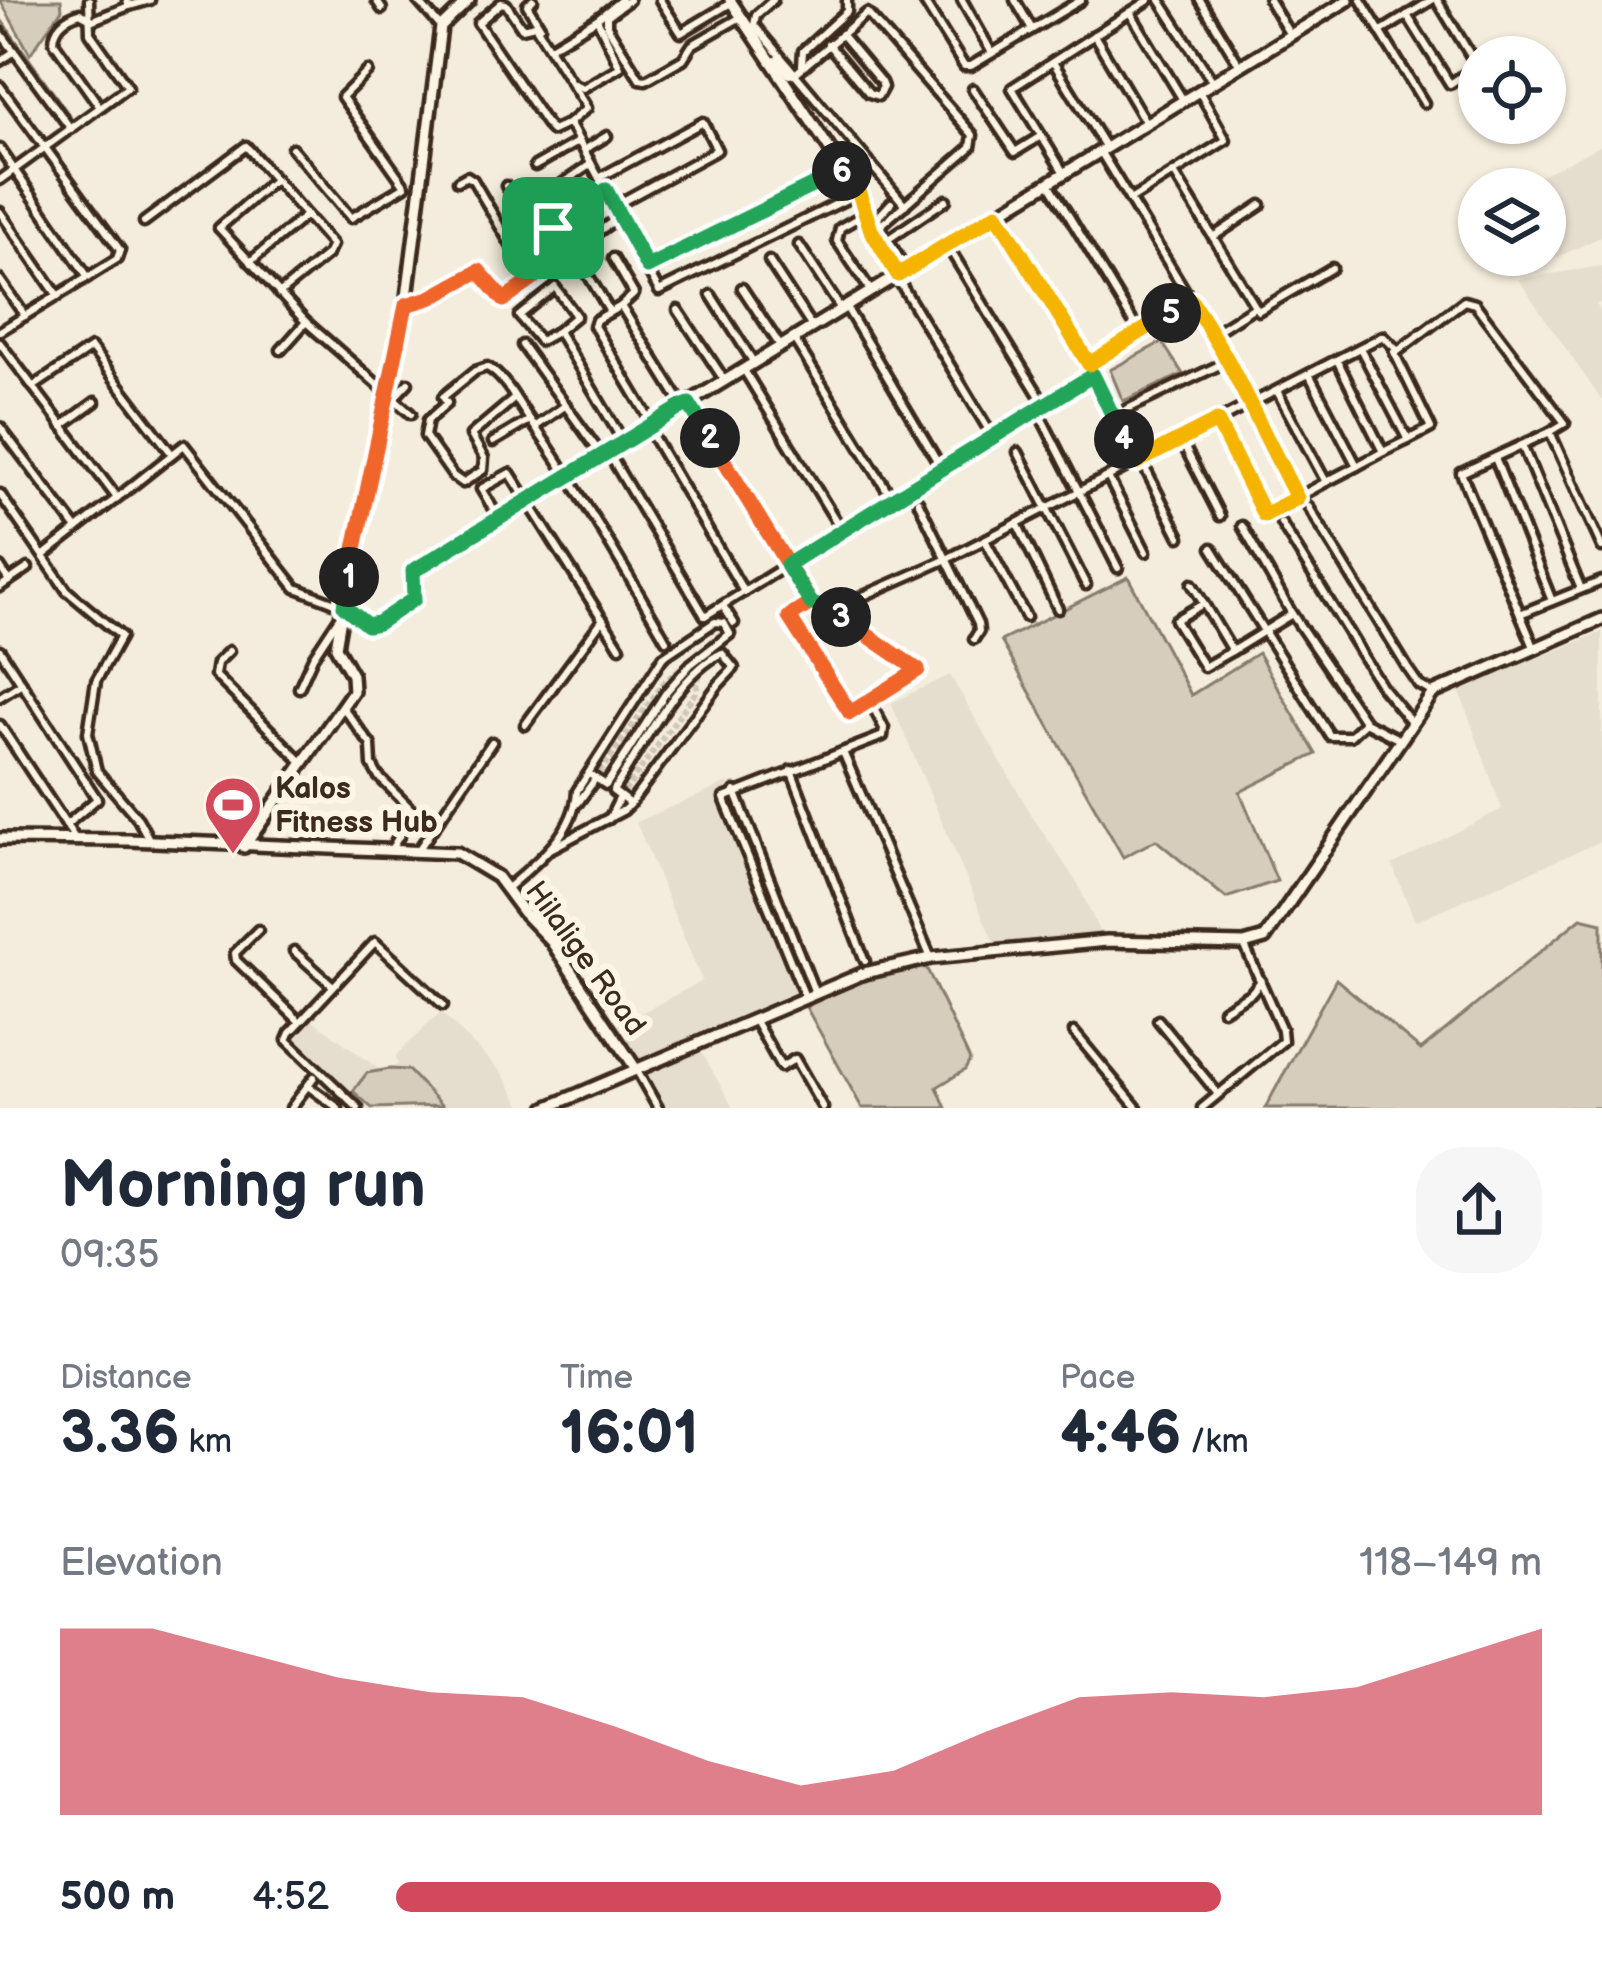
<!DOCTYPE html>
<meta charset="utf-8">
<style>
:root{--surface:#fff;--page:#f6f6f7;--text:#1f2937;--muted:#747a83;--accent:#d1495b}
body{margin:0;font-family:"Balsamiq Sans",sans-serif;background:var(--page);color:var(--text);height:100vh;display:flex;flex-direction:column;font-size:45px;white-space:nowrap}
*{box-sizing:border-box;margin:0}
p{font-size:39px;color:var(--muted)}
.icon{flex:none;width:66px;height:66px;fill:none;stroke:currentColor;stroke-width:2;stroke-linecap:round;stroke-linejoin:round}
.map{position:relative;height:1108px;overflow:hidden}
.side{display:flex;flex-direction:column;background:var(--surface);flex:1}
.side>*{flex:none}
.buttons{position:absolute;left:1458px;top:36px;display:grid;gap:24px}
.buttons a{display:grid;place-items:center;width:108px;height:108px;border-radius:50%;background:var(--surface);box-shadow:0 3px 9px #0004;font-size:60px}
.pin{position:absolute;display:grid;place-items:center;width:102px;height:102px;color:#fff;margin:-51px;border-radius:24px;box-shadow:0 6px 18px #0006}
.km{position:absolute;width:60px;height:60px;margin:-30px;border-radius:50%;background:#222;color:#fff;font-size:33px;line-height:60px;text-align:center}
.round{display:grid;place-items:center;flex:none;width:126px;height:126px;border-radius:48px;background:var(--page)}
.overview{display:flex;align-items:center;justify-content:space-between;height:204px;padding:0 60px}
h1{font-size:66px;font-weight:800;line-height:90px}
.figures{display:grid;grid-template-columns:repeat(3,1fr);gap:18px;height:204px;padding:12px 60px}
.figures div{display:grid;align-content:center}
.figures b{font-size:60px;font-weight:800}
.figures small{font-size:33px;font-weight:400}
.figures p{font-size:33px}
.chart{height:336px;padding:24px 60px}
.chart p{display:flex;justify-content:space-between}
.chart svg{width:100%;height:216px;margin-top:12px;fill:var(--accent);opacity:.7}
ul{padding:0 60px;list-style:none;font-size:39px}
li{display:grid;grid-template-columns:192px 144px 1fr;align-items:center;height:90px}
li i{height:30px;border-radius:15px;background:var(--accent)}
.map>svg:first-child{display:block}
.built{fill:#e5ddce}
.green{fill:#d6cdbd;stroke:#887c6e;stroke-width:3}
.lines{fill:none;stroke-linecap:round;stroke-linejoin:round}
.stream{stroke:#817466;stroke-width:3}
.street-tunnel{stroke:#cfc6b7;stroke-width:6;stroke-dasharray:6 3;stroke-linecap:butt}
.street-casing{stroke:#3b2a1e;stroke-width:15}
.secondary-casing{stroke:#3b2a1e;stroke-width:18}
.street{stroke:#fcf5e5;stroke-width:6}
.secondary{stroke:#fcf5e5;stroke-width:9}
.split-1-casing{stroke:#fff;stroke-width:24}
.split-2-casing{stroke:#fff;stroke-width:24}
.split-3-casing{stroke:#fff;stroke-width:24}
.split-4-casing{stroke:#fff;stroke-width:24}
.split-5-casing{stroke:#fff;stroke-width:24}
.split-6-casing{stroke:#fff;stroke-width:24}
.split-7-casing{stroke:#fff;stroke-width:24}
.split-1{stroke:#f0652b;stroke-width:15}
.split-2{stroke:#22a559;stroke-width:15}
.split-3{stroke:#f0652b;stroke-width:15}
.split-4{stroke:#22a559;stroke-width:15}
.split-5{stroke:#f5b400;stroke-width:15}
.split-6{stroke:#f5b400;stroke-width:15}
.split-7{stroke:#22a559;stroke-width:15}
.labels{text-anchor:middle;stroke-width:12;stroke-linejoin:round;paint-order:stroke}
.poi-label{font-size:30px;font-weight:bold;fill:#3b2a1e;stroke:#fcf5e5;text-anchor:start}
.street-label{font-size:30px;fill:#3b2a1e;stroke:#fcf5e5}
</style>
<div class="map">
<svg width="1602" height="1108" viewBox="0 0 1602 1108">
<rect width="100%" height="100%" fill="#f4eddd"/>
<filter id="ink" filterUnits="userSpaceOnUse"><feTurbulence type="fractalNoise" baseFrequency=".00833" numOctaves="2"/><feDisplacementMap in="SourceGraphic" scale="24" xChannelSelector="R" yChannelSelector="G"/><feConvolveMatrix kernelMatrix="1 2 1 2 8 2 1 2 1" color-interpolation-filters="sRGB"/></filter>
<g filter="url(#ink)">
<!-- built -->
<g class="built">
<path d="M1602 145V236L1554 259 1545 249V189H1513Z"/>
<path d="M1602 266V303L1596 304 1602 313V401L1518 279Z"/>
<path d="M1602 632V841L1415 921 1392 865 1502 809 1459 690Z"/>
<path d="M950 675 1034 819 1078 884 1099 931H1106V938L994 943 891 703Z"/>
<path d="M728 783 807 986 693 1036 733 1108H661L616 1026 702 981 636 822Z"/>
<path d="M441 1012 502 1073 523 1108H365L291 1039 310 1018 379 1069 394 1067 398 1064 396 1055Z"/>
</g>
<!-- green -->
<g class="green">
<path d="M0 0H61L62 9 30 54Z"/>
<path d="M1162 342 1183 374 1123 401 1110 370Z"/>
<path d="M1128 577 1191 695 1258 653 1316 754 1240 792 1277 881 1226 898 1156 840 1123 857 1001 641Z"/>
<path d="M1581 918 1602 923V1108H1265L1336 979 1421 1050Z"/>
<path d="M926 967 970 1060 965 1070 937 1087 946 1108H862L806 1007 855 983Z"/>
<path d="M390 1069 408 1070 442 1106 372 1108 353 1091 367 1073Z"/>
</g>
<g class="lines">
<!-- stream -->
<path class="stream" d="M0 18 70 116"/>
<!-- street-tunnel -->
<g class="street-tunnel">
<path d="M594 780 665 681 731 625"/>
<path d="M619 799 696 692 699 675 696 666"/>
</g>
<defs>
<g id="street">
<path d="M127 0 129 6 150 0"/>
<path d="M376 0 382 9"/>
<path d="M417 0 441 27"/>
<path d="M533 0 527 5 540 26"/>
<path d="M629 0 607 16V26L640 79 646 80 683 59 692 45 741 17"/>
<path d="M660 0 681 33 731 3"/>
<path d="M773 0 756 15 754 25 905 205"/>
<path d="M923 0 964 66H971L1081 0"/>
<path d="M962 0 992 53"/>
<path d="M1015 0 1032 29"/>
<path d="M1160 0 1213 82"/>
<path d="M1200 0 1240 66"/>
<path d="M1269 0 1290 35"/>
<path d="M1361 0 1424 103"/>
<path d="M1130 12 1183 100"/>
<path d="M1407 15 1450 84 1477 66 1437 0"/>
<path d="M0 32 71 129"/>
<path d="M1380 32 1432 0"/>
<path d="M1094 35 1146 123"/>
<path d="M828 44 869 93 878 96 883 87 881 82 841 34"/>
<path d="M552 46 597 19"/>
<path d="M0 61 15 51"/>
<path d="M772 61 777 60 789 75 796 73"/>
<path d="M1053 62 1106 148"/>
<path d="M802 65 803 51 847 11V0"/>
<path d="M796 73 867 13 973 135 971 147 880 226 906 270"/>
<path d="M574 84 583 88 620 67 597 19 621 0"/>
<path d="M0 86 120 250 117 259 88 277"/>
<path d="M973 89 1015 152 1041 136"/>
<path d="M100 107 54 42C54 26 66 17 80 13L93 20 129 6"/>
<path d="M569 123 587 108 535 25 522 28 506 4 501 3 478 23 549 128 552 131 569 123 579 141"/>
<path d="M292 148 351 218 405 186 342 97 368 71"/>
<path d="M0 149 88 277 0 331"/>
<path d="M584 150 607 136"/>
<path d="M1100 151 1228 361 1297 498 1264 515 1217 421"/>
<path d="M535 166 579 141 614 206"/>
<path d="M1064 173 1012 88 1149 0"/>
<path d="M1174 173 1258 311 1332 268"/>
<path d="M275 179 219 228 306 322 411 414"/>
<path d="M0 180 128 87 90 33 89 0"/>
<path d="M458 181 467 176 473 180 512 247 520 251 606 190"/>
<path d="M1049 183 1139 332"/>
<path d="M506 186 537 239"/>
<path d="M543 197 591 164"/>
<path d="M1130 200 1226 140 1199 91"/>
<path d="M0 212 58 296"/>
<path d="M866 213 840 228 837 241 871 291"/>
<path d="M997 215 1089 364 1135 463"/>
<path d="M619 217 659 291 859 193"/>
<path d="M144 222 246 146 332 245 327 255 279 294"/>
<path d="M880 227 878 217 891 203"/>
<path d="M552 228 568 254"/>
<path d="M1213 237 1261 205"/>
<path d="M887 240 946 200"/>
<path d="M799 245 841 309"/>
<path d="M947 245 1045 405"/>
<path d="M613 258 634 294 621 306 683 406"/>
<path d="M769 261 812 327"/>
<path d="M250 262 306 215"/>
<path d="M647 267 845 170"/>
<path d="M587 273 610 312"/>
<path d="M896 276 993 437"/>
<path d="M0 280 25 316"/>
<path d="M742 288 781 347"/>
<path d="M711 295 754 363"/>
<path d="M407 305 431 298 481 271 498 298 504 300 619 217 614 206 717 150 703 122 599 178"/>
<path d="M621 306 596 320 594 326 653 425"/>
<path d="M846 307 942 469"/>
<path d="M678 310 725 381"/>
<path d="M558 331 576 316 555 287 519 316 540 341 558 331 624 443"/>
<path d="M1212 334 1253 308"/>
<path d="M794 339 893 500"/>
<path d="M0 343 117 498 184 445 296 588 343 606"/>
<path d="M522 345 602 456"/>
<path d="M1360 348 1408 440 1383 452"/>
<path d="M281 350 306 322"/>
<path d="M1394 352 1431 428 1408 440"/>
<path d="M1337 360 1383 452 1357 466"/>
<path d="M1089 364 1192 301"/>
<path d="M744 370 842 531"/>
<path d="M1309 374 1357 466 1326 482"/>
<path d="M33 387 91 348 172 454"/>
<path d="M1277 391 1326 482 1297 498"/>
<path d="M515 398 471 435 484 458 483 470 463 483 453 476 425 436 428 420 447 403 443 397 475 371 487 367C505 377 516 400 528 417 578 488 622 564 666 640"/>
<path d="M393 399 408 383"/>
<path d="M689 403 811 603 827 608 916 666 917 673 850 713 789 617 811 603"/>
<path d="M1113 416 1228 361"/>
<path d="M1041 417 1118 568"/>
<path d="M62 426 95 402"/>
<path d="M0 427 77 529"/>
<path d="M535 427 566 405"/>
<path d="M648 428 744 592"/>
<path d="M1181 440 1220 516"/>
<path d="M493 442 530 420"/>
<path d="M1522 445 1581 589"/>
<path d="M608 452 705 616 1093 375"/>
<path d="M1018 452 1086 585"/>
<path d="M1495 458 1552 601"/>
<path d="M1141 460 1180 537"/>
<path d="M1108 477 1146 552"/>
<path d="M0 494 67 591 121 636 96 681 88 733 97 771 138 819 150 841"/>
<path d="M918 501 978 624 979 631 974 639"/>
<path d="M1308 506 1408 669 1419 685 1433 693"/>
<path d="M499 519 481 489 510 473 620 647"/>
<path d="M1017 523 1058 609"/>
<path d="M1281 523 1382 687 1410 721"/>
<path d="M1242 526 1292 614 1365 722 1398 739"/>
<path d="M985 540 1026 617"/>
<path d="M1212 548 1330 736H1350L1365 722"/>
<path d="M44 555 117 498"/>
<path d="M0 567 9 581"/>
<path d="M1192 584 1232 651 1292 614"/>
<path d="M0 587 28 568"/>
<path d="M861 597 947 559 1383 336 1398 351 1464 301 1475 304 1565 423 1550 432"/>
<path d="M1203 604 1175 620 1204 667 1232 651"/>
<path d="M723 606 734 623"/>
<path d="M1520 614 1602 581"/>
<path d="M1534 647 1461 473 1550 432 1602 547"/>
<path d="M0 650 97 799 66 825"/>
<path d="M229 651 217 663 215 675 302 762"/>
<path d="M299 688 313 657 338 619"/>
<path d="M0 697 22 683"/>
<path d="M344 709 371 745 372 765 378 776 414 812 390 851"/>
<path d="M0 725 76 840"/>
<path d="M525 725 603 619"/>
<path d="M843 752 931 958"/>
<path d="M791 770 865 961"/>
<path d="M735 791 815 993"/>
<path d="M578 803 593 782"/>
<path d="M609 819 619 799"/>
<path d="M552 848 624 810 630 804 719 684 734 668 722 653C678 673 640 750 613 791L630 804"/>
<path d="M419 849 492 742"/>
<path d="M506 889C536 863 575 833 577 791L663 657 715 622 724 623 730 634 691 664 667 691 606 785 589 774"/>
<path d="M258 930 235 953 236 960 300 1022"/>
<path d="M294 951 333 986"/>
<path d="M805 997 724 798 883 736 884 728 870 701"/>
<path d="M1223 1010 1251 993 1261 981"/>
<path d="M754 1019 781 1067 795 1059 823 1108"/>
<path d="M1158 1020 1218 1094"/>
<path d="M1074 1032 1137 1108"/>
<path d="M636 1069 658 1108"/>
<path d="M308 1086 338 1108"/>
<path d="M291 1108 314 1077"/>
<path d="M358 1108 287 1040 290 1033 375 942 443 1005"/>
<path d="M1202 1108 1283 1041 1282 1030 1244 944"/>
</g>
<g id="secondary">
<path d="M730 0 859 193 871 230 898 275"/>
<path d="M343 606 406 305 441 27 469 0"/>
<path d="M0 839 128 840 457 853 497 877 523 912 551 941 636 1069"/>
<path d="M244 847 353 691 352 675 336 647 343 606 367 625 378 623 414 599 413 571 1348 0"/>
<path d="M546 1108 864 973 931 958 1107 941 1244 944 1265 938 1433 693 1602 619"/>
</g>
</defs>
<!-- street casing -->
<use href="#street" class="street-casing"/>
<!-- secondary casing -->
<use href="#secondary" class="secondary-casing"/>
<!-- street -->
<use href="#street" class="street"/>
<!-- secondary -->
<use href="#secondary" class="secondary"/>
</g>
</g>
<g class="lines" filter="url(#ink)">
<defs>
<path id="split-1" d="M349 577 406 305 430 298 479 271 504 300 568 254 553 228"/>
<path id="split-2" d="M349 577 344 606 367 625 378 623 414 599 413 571 683 406 689 404 710 438"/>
<path id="split-3" d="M710 438 811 603 789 617 850 713 918 670 841 617"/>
<path id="split-4" d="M841 617 811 603 787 565 1093 375 1124 439"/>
<path id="split-5" d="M1124 439 1135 463 1217 421 1264 515 1297 498 1228 361 1192 301 1171 313"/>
<path id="split-6" d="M842 171 859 193 871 230 898 275 997 214 1089 364 1171 313"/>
<path id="split-7" d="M553 228 606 190 647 267 842 171"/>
</defs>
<!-- split-1 casing -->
<use href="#split-1" class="split-1-casing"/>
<!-- split-2 casing -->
<use href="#split-2" class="split-2-casing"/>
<!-- split-3 casing -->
<use href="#split-3" class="split-3-casing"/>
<!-- split-4 casing -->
<use href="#split-4" class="split-4-casing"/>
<!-- split-5 casing -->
<use href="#split-5" class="split-5-casing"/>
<!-- split-6 casing -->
<use href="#split-6" class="split-6-casing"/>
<!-- split-7 casing -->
<use href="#split-7" class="split-7-casing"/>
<!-- split-1 -->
<use href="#split-1" class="split-1"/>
<!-- split-2 -->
<use href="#split-2" class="split-2"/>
<!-- split-3 -->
<use href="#split-3" class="split-3"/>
<!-- split-4 -->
<use href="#split-4" class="split-4"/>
<!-- split-5 -->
<use href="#split-5" class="split-5"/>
<!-- split-6 -->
<use href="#split-6" class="split-6"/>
<!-- split-7 -->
<use href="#split-7" class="split-7"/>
</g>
<!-- icons -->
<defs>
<symbol id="stadium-pin" viewBox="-11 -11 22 30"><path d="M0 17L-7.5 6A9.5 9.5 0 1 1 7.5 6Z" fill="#d1495b" stroke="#fcf5e5"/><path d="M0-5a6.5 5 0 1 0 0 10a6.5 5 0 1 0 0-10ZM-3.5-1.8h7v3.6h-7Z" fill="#fff"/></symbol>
</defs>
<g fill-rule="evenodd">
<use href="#stadium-pin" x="200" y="772" width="66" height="90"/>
</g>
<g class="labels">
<!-- poi labels -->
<g class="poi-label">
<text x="275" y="798">Kalos<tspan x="275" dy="34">Fitness Hub</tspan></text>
</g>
<!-- street labels -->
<g class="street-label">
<text transform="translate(586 958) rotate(54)" y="10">Hilalige Road</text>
</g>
</g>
</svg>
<div class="buttons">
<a><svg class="icon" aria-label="locate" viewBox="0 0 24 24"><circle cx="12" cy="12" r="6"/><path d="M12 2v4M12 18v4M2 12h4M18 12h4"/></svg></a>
<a><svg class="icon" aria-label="layers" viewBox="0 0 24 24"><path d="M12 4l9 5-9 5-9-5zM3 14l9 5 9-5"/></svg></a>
</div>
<div class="pin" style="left:553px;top:228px;background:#1e9e55"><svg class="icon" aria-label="arrive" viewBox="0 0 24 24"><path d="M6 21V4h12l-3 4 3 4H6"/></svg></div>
<b class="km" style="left:349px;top:577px">1</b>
<b class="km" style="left:710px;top:438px">2</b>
<b class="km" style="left:841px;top:617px">3</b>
<b class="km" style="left:1124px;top:439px">4</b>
<b class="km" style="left:1171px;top:313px">5</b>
<b class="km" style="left:842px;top:171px">6</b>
</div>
<section class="side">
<div class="overview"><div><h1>Morning run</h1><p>09:35</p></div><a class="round"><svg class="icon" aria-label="share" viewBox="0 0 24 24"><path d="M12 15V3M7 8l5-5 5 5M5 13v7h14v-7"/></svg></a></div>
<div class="figures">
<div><p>Distance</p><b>3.36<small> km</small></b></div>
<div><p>Time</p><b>16:01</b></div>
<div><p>Pace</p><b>4:46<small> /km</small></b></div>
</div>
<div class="chart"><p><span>Elevation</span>118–149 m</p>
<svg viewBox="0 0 160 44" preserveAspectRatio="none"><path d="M0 44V6L10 6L20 11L30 16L40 19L50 20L60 26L70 33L80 38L90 35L100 27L110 20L120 19L130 20L140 18L150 12L160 6V44z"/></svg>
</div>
<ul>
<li><b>500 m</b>4:52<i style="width:72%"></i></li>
</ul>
</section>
